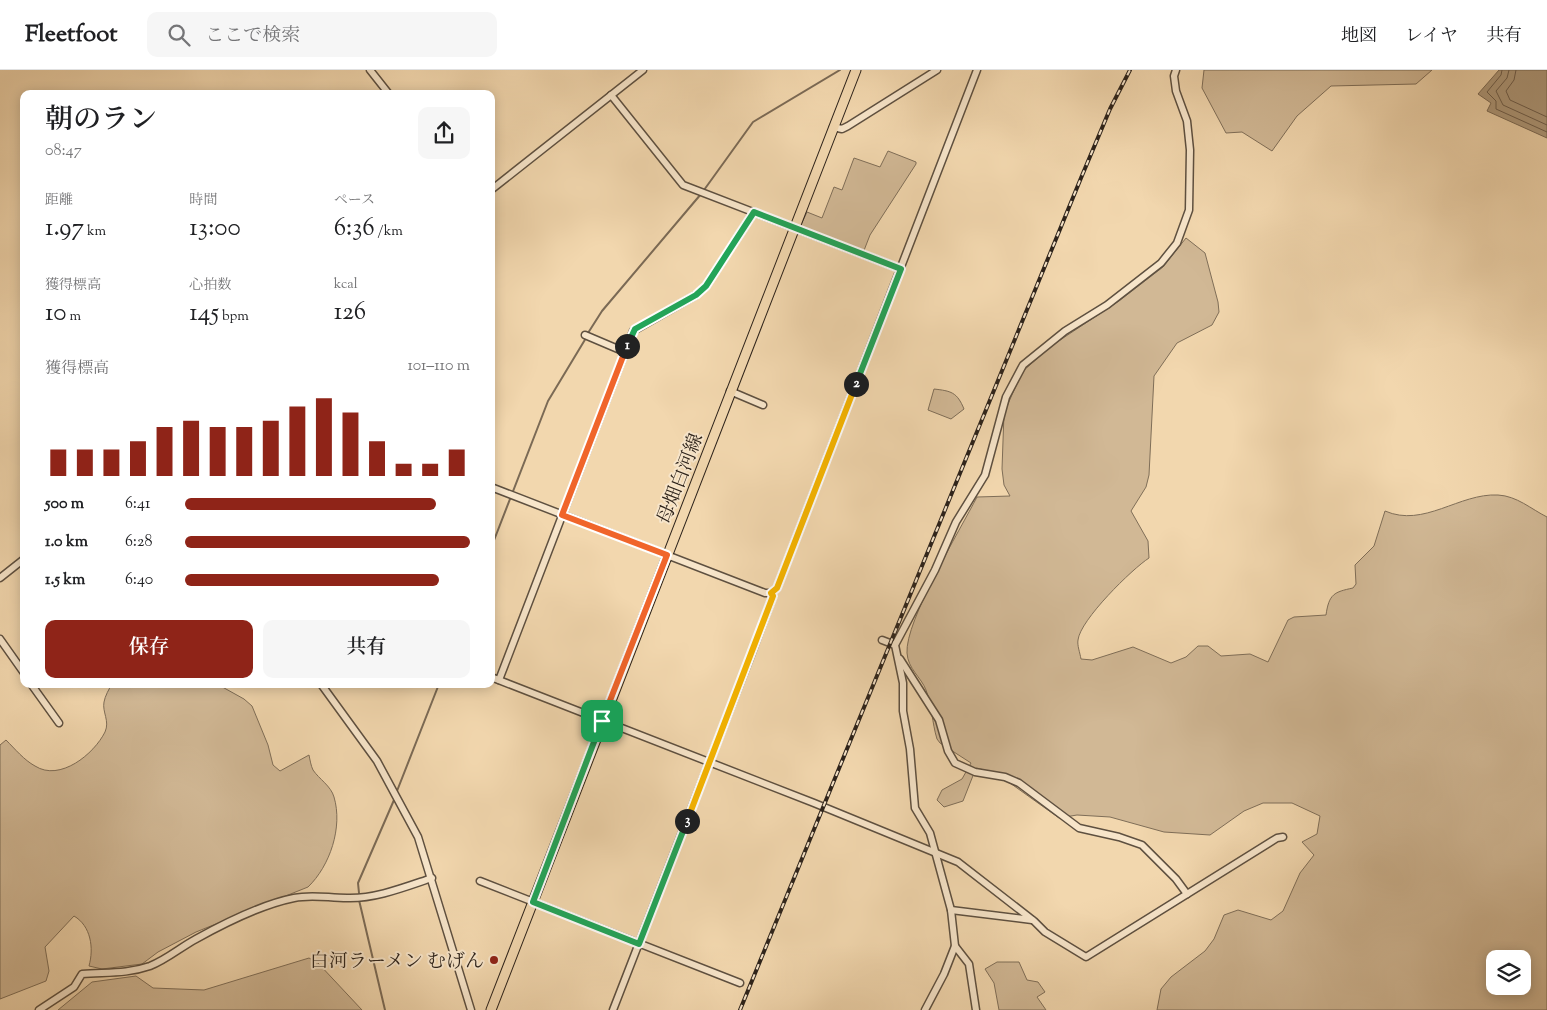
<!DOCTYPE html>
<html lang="ja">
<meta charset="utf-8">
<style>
:root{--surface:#fff;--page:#f6f6f6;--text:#202124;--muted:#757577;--line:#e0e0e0;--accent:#8f2418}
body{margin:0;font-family:"Sorts Mill Goudy","Noto Serif JP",serif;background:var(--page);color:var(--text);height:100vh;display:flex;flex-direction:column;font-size:19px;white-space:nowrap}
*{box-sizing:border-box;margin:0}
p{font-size:16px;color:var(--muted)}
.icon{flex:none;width:28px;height:28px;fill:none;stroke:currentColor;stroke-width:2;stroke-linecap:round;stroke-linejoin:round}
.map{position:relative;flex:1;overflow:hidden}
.side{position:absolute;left:20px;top:20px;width:475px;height:598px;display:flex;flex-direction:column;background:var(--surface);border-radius:10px;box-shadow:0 2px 12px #0003}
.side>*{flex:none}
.controls{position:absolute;left:1486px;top:880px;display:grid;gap:10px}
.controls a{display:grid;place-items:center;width:45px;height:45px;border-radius:10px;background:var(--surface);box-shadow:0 2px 12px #0003;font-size:25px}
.pin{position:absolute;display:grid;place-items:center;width:42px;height:42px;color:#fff;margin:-21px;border-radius:10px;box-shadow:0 2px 8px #0006}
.km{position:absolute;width:25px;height:25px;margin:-12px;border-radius:50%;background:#222;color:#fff;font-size:14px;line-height:25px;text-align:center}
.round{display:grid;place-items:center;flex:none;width:52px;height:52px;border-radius:10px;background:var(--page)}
.headline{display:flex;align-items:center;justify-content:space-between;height:85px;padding:0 25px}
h1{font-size:28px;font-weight:600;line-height:38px}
.stats{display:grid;grid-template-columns:repeat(3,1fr);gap:8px;height:85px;padding:5px 25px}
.stats div{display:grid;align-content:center}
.stats b{font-size:25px;font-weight:600}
.stats small{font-size:14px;font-weight:400}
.stats p{font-size:14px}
.chart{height:140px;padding:10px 25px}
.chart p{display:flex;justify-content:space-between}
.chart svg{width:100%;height:90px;margin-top:5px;stroke:var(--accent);stroke-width:6}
.action{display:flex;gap:10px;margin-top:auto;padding:10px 25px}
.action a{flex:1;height:58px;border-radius:10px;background:var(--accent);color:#fff;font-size:20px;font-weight:600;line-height:58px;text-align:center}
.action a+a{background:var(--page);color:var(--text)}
ul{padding:0 25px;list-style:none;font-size:16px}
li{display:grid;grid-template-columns:80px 60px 1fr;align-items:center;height:38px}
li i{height:12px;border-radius:6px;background:var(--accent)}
header{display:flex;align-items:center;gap:30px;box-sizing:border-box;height:70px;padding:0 25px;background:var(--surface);border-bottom:1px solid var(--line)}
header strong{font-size:24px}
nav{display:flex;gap:28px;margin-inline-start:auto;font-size:18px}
.search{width:350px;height:45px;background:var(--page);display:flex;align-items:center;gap:12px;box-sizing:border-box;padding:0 18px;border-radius:10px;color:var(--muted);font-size:19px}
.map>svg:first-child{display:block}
.green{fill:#d1b895;stroke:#7f6e58;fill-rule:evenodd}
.water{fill:#af9a7c;stroke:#7b6a55}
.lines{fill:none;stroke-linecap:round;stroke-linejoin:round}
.shore{stroke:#6e5e4c;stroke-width:1}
.stream{stroke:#7b6a55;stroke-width:2}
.minor-casing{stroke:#5e5040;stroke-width:9}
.major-casing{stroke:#2d231b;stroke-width:11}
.minor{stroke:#f7e5ca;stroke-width:6}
.major{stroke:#f2d7ae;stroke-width:9}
.rail-casing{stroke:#2d231b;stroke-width:4}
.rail{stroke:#f7e5ca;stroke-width:2;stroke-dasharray:5.5;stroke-linecap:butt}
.split-1-casing{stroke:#fff;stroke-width:10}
.split-2-casing{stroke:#fff;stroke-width:10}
.split-3-casing{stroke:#fff;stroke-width:10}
.split-4-casing{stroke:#fff;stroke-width:10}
.split-1{stroke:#f0652b;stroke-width:6}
.split-2{stroke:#22a559;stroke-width:6}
.split-3{stroke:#f5b400;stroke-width:6}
.split-4{stroke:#22a559;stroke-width:6}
.poi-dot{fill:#8f2418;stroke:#f7e5ca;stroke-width:2}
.labels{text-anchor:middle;stroke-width:4;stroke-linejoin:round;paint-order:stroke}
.street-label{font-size:19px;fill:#2d231b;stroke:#f7e5ca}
.poi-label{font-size:19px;fill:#2d231b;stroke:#f7e5ca;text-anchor:end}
</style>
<header>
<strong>Fleetfoot</strong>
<div class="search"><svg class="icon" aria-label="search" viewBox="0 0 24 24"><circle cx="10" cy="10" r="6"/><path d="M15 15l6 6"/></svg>ここで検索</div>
<nav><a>地図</a><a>レイヤ</a><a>共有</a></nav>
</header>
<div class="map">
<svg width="1547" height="940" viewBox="0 0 1547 940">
<rect width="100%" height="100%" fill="#f2d7ae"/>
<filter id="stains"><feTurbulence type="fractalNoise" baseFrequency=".004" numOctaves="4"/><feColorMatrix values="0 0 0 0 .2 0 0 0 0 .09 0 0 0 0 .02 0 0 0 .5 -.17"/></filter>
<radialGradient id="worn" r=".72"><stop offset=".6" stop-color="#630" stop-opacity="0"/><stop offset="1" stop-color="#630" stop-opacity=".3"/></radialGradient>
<!-- green -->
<g class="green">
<path d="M1204 0H1432L1416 14 1331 16 1297 46 1272 81 1242 62 1226 63 1202 18Z"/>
<path d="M888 81 916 92V94L870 165 863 183 800 157 807 142 822 148 834 117 842 120 854 88 880 97Z"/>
<path d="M1186 168 1205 183 1218 232 1219 242 1212 255 1177 273 1154 306 1149 405 1146 417 1131 441 1148 471 1149 488C1132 499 1080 550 1078 570 1077 575 1080 583 1081 589L1092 590 1133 577 1171 593 1186 587 1198 576H1208L1221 586 1250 584 1268 592 1288 550 1294 547 1326 545C1329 524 1334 522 1353 518L1356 514 1355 495 1374 476 1385 441C1424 458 1459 423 1498 425 1517 426 1531 439 1547 447V940H1157L1161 919 1171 907 1205 881 1214 869 1224 845 1238 840 1271 850 1283 841 1300 803 1314 785 1302 772 1317 764 1320 746 1292 733H1263L1244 741 1210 765 1164 762 1110 747 1077 745 1059 748 996 703 976 698 963 731 944 737 937 730 942 720 962 709 971 693 940 673 937 669C932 653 932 635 926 620 921 607 908 599 907 583 905 551 960 460 977 427L1010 426 1004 415 1002 399 1004 343 1022 302 1051 276 1119 231 1163 197ZM1495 889H1522V916H1495Z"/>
<path d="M934 319C951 321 957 322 964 339L951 349 928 340Z"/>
<path d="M112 614H217L244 629 252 636 268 675 273 695 280 701 309 685C310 690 311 696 313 700 319 709 331 716 334 727 343 757 330 796 308 817L196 862 158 882 142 894 102 899 89 896C94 878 91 856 74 846L45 877 49 901 46 911 0 929V675L6 670C15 679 24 690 35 696 60 712 94 684 105 662 110 651 102 642 104 632 105 626 109 619 112 614Z"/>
<path d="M309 888 318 893 362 940H58L92 912 136 906 153 918 204 920Z"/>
<path d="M997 892H1019L1027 910 1038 912 1045 922 1037 927 1046 940H999L994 913 985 899Z"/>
</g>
<!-- water -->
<path class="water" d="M1499 0H1547V68L1487 41 1491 33 1478 24Z"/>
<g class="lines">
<!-- shore -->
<g class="shore">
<path d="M1502 0 1501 5 1487 22 1496 31V39L1547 62"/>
<path d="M1509 0 1507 8 1496 21 1503 35 1547 55"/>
<path d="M1516 0 1514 10 1506 21 1510 30 1547 47"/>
</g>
<!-- stream -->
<g class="stream">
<path d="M704 120 753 52 840 0"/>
<path d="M588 263 602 241 701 124"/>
<path d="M491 478 548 331 586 268"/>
<path d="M397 721 439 614"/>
<path d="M359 823 358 813 394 730"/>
<path d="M359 830 385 940"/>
</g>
<defs>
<g id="minor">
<path d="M370 0 389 24"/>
<path d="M611 25 683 115 901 199"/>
<path d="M833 57 842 59 848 56 937 0"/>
<path d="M491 120 643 0"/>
<path d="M585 265 625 282"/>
<path d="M730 321 763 335"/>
<path d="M491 417 765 523H771L777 518 977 0"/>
<path d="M0 508 24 489"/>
<path d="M0 569 24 603"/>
<path d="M882 570 895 575"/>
<path d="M900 589 939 650 948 681 955 693 975 702 1005 707 1019 713 1079 758 1119 767 1142 775 1176 809 1187 824"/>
<path d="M491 607 814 733 958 792 1034 851 1045 862 1086 887 1277 768 1283 767"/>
<path d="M499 610 633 261 696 225 706 216 754 142"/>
<path d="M31 614 59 653"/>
<path d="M321 614 377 691 418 767 471 940"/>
<path d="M480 811 740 913"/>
<path d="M951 840 1032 850"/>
<path d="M955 876 969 894 976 940"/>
<path d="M39 940 74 917 82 904C106 902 127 904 150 896 166 890 181 877 196 869 223 854 264 834 294 828 312 824 328 828 347 828 375 829 405 817 432 808"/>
<path d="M613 940 751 585 773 526 771 523"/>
<path d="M925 940 944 904 955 876 951 840 930 763 915 738 910 679 903 641V613L895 575 935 500 956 452 985 405 1006 327 1023 295 1065 261 1107 235 1161 193 1177 173 1189 140 1190 80 1187 51 1176 21 1174 6 1176 0"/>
</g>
<path id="major" d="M491 940 856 0"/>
</defs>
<!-- minor casing -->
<use href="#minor" class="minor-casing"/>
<!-- major casing -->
<use href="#major" class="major-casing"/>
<!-- minor -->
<use href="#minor" class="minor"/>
<!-- major -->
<use href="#major" class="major"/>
<defs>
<path id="rail" d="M740 940 1081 108 1110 39 1130 0"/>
</defs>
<!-- rail casing -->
<use href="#rail" class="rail-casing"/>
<!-- rail -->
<use href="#rail" class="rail"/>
</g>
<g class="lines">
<defs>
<path id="split-1" d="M602 651 667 485 562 445 627 276"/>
<path id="split-2" d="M627 276 635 259 696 225 706 216 754 142 901 199 856 314"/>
<path id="split-3" d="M687 751 773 526 771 523 777 518 856 314"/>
<path id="split-4" d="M602 651 533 832 639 874 687 751"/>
</defs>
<!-- split-1 casing -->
<use href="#split-1" class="split-1-casing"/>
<!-- split-2 casing -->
<use href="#split-2" class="split-2-casing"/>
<!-- split-3 casing -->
<use href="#split-3" class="split-3-casing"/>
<!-- split-4 casing -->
<use href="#split-4" class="split-4-casing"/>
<!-- split-1 -->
<use href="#split-1" class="split-1"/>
<!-- split-2 -->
<use href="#split-2" class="split-2"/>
<!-- split-3 -->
<use href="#split-3" class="split-3"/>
<!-- split-4 -->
<use href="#split-4" class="split-4"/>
</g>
<!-- markers -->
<circle class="poi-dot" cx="494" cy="890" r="5"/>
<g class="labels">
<!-- street labels -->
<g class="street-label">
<text transform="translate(679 408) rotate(-69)" y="7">母畑白河線</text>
</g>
<!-- poi labels -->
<g class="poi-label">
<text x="484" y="897">白河ラーメン むげん</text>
</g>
</g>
<rect width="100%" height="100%" filter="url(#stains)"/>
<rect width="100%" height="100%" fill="url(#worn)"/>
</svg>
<div class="controls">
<a><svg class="icon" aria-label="layers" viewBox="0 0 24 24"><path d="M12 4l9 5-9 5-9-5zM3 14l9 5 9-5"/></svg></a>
</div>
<div class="pin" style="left:602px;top:651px;background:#1e9e55"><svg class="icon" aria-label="arrive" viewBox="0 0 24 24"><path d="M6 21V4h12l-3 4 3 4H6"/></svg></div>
<b class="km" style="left:627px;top:276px">1</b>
<b class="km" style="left:856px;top:314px">2</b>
<b class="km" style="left:687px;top:751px">3</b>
<section class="side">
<div class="headline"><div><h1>朝のラン</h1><p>08:47</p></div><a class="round"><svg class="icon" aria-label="share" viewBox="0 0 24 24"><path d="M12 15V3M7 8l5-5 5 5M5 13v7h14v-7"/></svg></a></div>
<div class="stats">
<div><p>距離</p><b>1.97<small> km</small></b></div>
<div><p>時間</p><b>13:00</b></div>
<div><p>ペース</p><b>6:36<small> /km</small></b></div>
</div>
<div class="stats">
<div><p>獲得標高</p><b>10<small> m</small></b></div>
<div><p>心拍数</p><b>145<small> bpm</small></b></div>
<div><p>kcal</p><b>126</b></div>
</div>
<div class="chart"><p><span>獲得標高</span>101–110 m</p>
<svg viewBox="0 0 160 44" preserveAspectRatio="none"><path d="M5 44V31M15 44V31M25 44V31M35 44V27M45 44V20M55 44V17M65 44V20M75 44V20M85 44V17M95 44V10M105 44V6M115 44V13M125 44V27M135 44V38M145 44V38M155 44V31"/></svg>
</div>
<ul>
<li><b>500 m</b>6:41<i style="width:88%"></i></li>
<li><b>1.0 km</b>6:28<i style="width:100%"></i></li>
<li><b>1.5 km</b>6:40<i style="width:89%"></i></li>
</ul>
<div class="action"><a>保存</a><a>共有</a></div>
</section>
</div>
